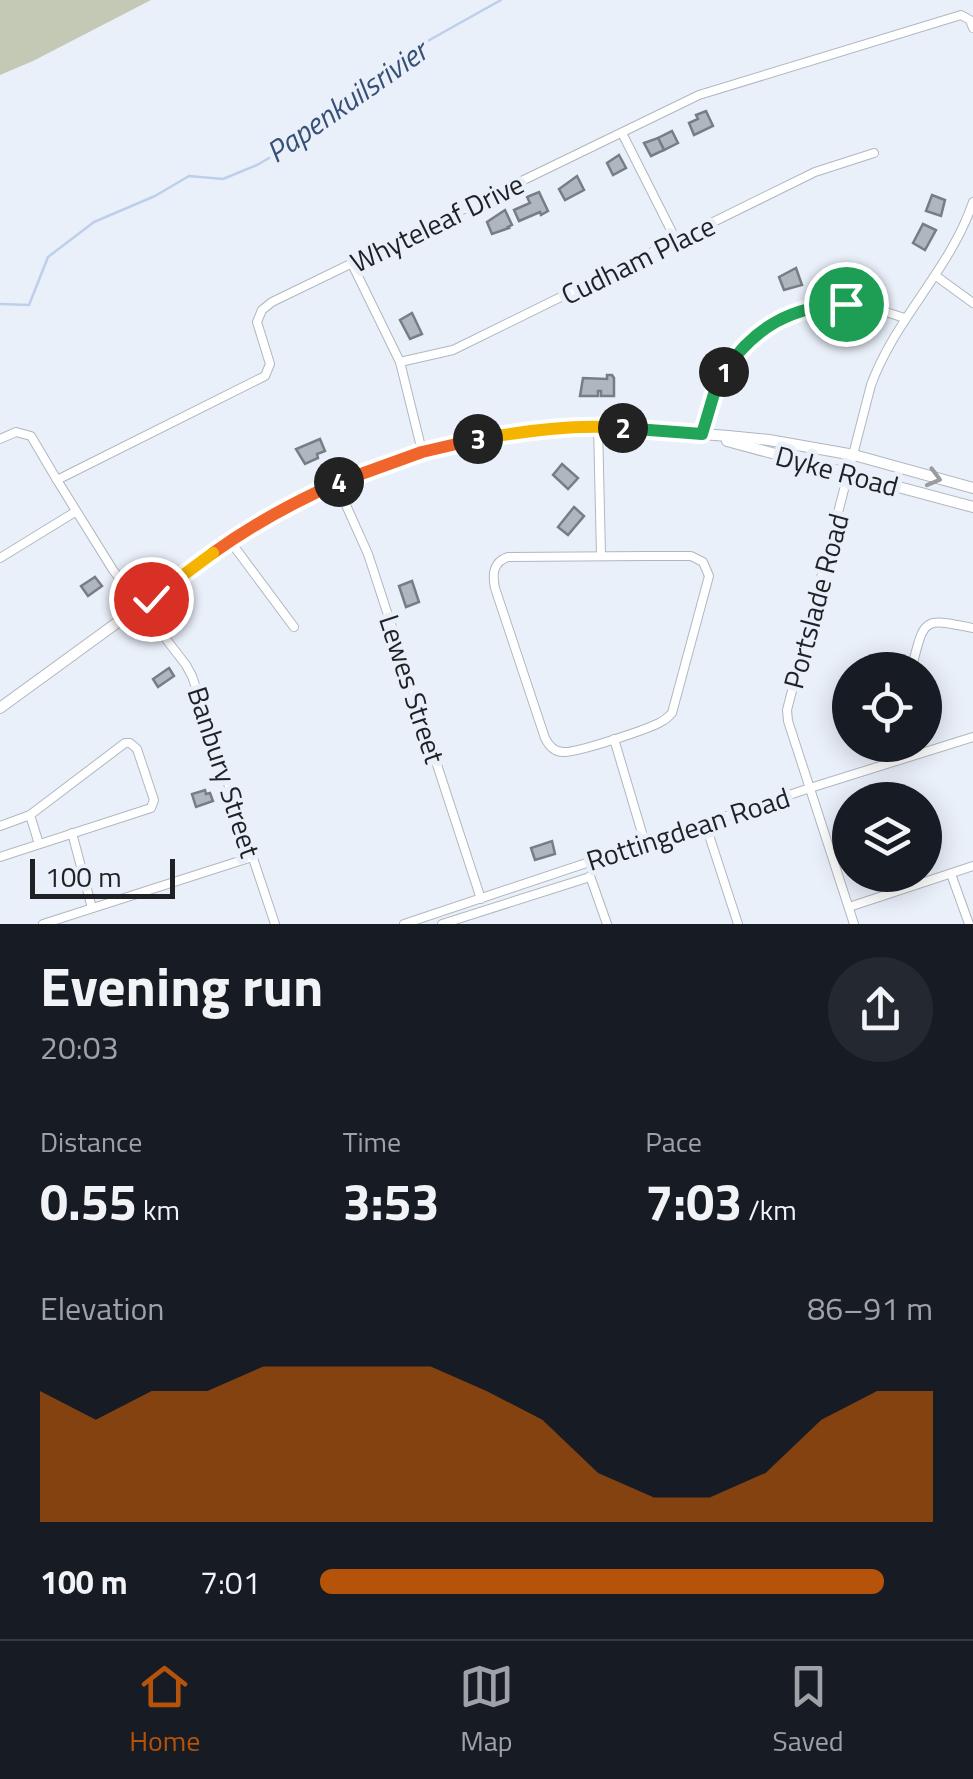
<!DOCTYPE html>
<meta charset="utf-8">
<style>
:root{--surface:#171b24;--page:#242831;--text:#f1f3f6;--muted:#9ea1a6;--line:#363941;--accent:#b45309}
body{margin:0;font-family:"Titillium Web",sans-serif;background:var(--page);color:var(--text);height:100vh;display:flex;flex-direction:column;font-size:38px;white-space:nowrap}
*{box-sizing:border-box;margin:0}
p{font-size:32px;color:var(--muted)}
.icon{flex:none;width:55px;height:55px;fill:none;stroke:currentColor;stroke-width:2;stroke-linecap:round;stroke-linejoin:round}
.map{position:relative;height:924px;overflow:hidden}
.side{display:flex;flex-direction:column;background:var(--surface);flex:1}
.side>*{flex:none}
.buttons{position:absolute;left:832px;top:652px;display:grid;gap:20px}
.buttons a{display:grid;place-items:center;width:110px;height:110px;border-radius:50%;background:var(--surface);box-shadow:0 5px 25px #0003;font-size:50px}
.scale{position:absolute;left:30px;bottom:25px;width:145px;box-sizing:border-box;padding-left:10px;border:5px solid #1f2124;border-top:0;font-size:28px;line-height:35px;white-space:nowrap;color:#1f2124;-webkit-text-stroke:8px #eaf0fa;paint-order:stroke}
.pin{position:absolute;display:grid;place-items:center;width:85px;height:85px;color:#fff;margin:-42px;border:5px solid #fff;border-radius:50%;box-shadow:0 2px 10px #0007}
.km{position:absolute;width:50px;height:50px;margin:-25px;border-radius:50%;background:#222;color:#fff;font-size:28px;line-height:50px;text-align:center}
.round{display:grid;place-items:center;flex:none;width:105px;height:105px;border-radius:52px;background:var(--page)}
.summary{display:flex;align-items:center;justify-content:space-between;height:170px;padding:0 40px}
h1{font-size:55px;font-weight:700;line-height:75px}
.stats{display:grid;grid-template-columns:repeat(3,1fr);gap:15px;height:170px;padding:10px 40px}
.stats div{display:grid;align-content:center}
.stats b{font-size:50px;font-weight:700}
.stats small{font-size:28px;font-weight:400}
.stats p{font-size:28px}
.chart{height:280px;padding:20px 40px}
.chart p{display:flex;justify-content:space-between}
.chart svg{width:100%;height:180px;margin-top:10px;fill:var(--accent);opacity:.7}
ul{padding:0 40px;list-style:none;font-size:32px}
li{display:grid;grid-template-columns:160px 120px 1fr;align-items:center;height:75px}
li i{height:25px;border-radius:12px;background:var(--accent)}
.dock{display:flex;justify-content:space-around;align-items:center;height:140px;border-top:2px solid var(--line);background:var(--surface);font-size:28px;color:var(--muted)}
.dock a{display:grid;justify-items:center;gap:5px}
.dock .selected{color:var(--accent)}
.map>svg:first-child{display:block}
.green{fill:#c3c9b4}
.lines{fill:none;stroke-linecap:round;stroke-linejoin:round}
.stream{stroke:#bdcfea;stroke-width:2.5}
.building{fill:#afb6be;stroke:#777d85;stroke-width:2.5}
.minor-casing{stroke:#b0b7bf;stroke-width:10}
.tertiary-casing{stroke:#b0b7bf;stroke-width:12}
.minor{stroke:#fff;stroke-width:8}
.tertiary{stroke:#fff;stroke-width:10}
.oneway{stroke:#9a9b9c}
.split-1-casing{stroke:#fff;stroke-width:20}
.split-2-casing{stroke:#fff;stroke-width:20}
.split-3-casing{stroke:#fff;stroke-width:20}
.split-4-casing{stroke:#fff;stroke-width:20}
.split-5-casing{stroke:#fff;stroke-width:20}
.split-6-casing{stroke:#fff;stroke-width:20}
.split-1{stroke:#22a559;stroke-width:12}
.split-2{stroke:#22a559;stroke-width:12}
.split-3{stroke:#f5b400;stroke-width:12}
.split-4{stroke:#f0652b;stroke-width:12}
.split-5{stroke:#f0652b;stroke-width:12}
.split-6{stroke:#f5b400;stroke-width:12}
.labels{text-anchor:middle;stroke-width:10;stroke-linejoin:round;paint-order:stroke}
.street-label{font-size:28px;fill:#1f2124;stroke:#eaf0fa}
.water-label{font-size:30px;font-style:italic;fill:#375077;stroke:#eaf0fa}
</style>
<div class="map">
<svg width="973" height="924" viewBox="0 0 973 924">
<rect width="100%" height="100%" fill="#eaf0fa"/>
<!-- green -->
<path class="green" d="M0 0H151L33 61 0 75Z"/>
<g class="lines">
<!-- stream -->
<path class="stream" d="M0 304 29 305 48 257 94 222 155 196 189 176 223 179 257 165 297 142 320 122 337 112 359 94 379 73 417 47 501 0"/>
</g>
<!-- building -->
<g class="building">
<path d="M706 111 713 126 694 135 689 123 698 119 696 115Z"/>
<path d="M672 131 678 143 664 150 658 138Z"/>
<path d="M658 138 664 150 651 156 644 143Z"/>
<path d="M619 155 626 168 613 175 607 163Z"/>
<path d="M577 176 584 190 565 200 559 189Z"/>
<path d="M539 192 548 211 541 215 540 212 519 221 514 210 530 203 527 197Z"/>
<path d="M932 195 945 200 941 216 926 211Z"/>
<path d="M505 210 512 225 508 227 509 228 492 234 487 222Z"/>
<path d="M923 224 936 230 925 250 913 243Z"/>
<path d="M796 268 802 285 784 290 779 277Z"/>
<path d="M412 313 422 334 410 339 400 320Z"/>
<path d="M607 375H612L614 378V396H601V391H598V396H580L583 378 607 379Z"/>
<path d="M320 439 325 451 317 454 318 458 305 464 296 449Z"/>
<path d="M562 464 578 478 568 489 553 475Z"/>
<path d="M574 507 584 516 568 535 558 527Z"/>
<path d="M95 577 102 586 88 596 81 586Z"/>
<path d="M412 581 419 602 406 607 399 586Z"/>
<path d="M169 668 174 676 158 687 153 679Z"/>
<path d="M205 790 206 794 210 793 213 801 196 807 192 794Z"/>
<path d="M552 841 555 854 535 860 531 848Z"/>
</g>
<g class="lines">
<defs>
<g id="minor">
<path d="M622 133 677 242"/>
<path d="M352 264 400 362 422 451"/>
<path d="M936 276 973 303"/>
<path d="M400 362 453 350 815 172 874 153"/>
<path d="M598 426 601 555"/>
<path d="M702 434C707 417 711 399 718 382 741 333 798 299 852 304 870 306 888 313 905 318"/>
<path d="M0 439 16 432 31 436 57 480 265 376 270 364 257 322 262 310 272 302 699 95 961 15 970 20 973 28"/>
<path d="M57 480 113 570 186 665 192 676 275 924"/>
<path d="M336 483 368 554 481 899"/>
<path d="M230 541 294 627"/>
<path d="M647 556H691L703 562 709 576 672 713C666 719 667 719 659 723 645 730 577 753 563 752 554 752 549 746 545 738L495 588C492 574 493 562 508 557Z"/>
<path d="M0 558 75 512"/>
<path d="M911 670C925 619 920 617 973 628"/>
<path d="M614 739 645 843"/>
<path d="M30 815 39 844"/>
<path d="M705 823 738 924"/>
<path d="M0 826 30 815 125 743H130L137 749 154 800 151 808 0 857"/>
<path d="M72 833 92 908"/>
<path d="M951 874 969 924"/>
<path d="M590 876 607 924"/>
<path d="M849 907 973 866"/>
<path d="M43 924 252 857"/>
<path d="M404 924 810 788 973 737"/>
<path d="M442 924 590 877"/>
<path d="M854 924 788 721 787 710 871 385C896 317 950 270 973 202"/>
</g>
<g id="tertiary">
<path d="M727 441 973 507"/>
<path d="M0 708 232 539 284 509 336 483 368 470 422 451 472 440 525 431 598 426 728 436 769 440 854 455 973 488"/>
</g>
</defs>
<!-- minor casing -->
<use href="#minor" class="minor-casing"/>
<!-- tertiary casing -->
<use href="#tertiary" class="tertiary-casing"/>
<!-- minor -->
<use href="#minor" class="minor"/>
<!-- tertiary -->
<use href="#tertiary" class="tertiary"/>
</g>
<!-- one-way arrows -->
<defs><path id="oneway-chevron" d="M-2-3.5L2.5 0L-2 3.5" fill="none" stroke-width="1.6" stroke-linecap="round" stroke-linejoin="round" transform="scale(2.5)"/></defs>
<use class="oneway" href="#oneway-chevron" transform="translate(934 478) rotate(15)"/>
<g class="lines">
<defs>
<path id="split-1" d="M724 372C754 327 792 306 846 304"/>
<path id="split-2" d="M623 428 702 434 716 387 724 372"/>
<path id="split-3" d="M478 439C526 431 575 424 623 428"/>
<path id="split-4" d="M339 482 422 452 478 439"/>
<path id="split-5" d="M213 553C252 525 296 501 339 482"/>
<path id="split-6" d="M151 599 213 553"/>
</defs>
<!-- split-1 casing -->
<use href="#split-1" class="split-1-casing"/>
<!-- split-2 casing -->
<use href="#split-2" class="split-2-casing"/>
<!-- split-3 casing -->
<use href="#split-3" class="split-3-casing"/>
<!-- split-4 casing -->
<use href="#split-4" class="split-4-casing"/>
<!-- split-5 casing -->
<use href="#split-5" class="split-5-casing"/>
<!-- split-6 casing -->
<use href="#split-6" class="split-6-casing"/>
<!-- split-1 -->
<use href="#split-1" class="split-1"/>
<!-- split-2 -->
<use href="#split-2" class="split-2"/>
<!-- split-3 -->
<use href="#split-3" class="split-3"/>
<!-- split-4 -->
<use href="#split-4" class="split-4"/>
<!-- split-5 -->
<use href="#split-5" class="split-5"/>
<!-- split-6 -->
<use href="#split-6" class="split-6"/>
</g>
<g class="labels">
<!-- street labels -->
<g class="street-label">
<text transform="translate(437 223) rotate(-26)" y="10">Whyteleaf Drive</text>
<text transform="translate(638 260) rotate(-26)" y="10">Cudham Place</text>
<text transform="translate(837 471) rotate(15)" y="10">Dyke Road</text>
<text transform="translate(816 601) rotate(-75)" y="10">Portslade Road</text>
<text transform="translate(412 689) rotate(72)" y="10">Lewes Street</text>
<text transform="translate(224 772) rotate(72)" y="10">Banbury Street</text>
<text transform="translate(688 829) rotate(-18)" y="10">Rottingdean Road</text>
</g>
<!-- water labels -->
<g class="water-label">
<text transform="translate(347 102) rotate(-35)" y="10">Papenkuilsrivier</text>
</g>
</g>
</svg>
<div class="buttons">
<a><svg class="icon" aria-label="locate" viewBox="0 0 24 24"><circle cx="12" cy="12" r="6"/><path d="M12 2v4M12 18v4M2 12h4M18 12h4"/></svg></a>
<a><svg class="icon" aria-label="layers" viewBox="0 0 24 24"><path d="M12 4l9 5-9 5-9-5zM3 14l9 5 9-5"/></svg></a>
</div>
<div class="scale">100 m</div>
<div class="pin" style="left:846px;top:304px;background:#1e9e55"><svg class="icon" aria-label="arrive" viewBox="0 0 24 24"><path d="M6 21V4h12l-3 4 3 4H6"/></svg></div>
<div class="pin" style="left:151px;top:599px;background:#d93025"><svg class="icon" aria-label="check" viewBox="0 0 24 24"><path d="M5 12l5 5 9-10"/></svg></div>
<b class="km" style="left:724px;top:372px">1</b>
<b class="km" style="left:623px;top:428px">2</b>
<b class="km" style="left:478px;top:439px">3</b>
<b class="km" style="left:339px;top:482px">4</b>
</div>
<section class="side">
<div class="summary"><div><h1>Evening run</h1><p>20:03</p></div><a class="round"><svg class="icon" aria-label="share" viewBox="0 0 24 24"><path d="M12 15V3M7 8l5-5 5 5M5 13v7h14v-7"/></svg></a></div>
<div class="stats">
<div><p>Distance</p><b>0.55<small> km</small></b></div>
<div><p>Time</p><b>3:53</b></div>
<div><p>Pace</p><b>7:03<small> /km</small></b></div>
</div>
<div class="chart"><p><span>Elevation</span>86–91 m</p>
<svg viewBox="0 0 160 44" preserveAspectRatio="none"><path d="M0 44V12L10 19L20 12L30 12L40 6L50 6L60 6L70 6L80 12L90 19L100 32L110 38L120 38L130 32L140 19L150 12L160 12V44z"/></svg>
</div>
<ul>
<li><b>100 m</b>7:01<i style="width:92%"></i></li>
</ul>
</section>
<nav class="dock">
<a class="selected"><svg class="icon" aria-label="home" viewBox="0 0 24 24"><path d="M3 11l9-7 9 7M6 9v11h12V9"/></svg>Home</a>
<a><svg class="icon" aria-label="map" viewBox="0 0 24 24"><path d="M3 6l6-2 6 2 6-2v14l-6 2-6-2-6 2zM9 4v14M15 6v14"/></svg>Map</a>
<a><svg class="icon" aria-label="saved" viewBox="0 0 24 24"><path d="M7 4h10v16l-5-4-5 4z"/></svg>Saved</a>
</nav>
